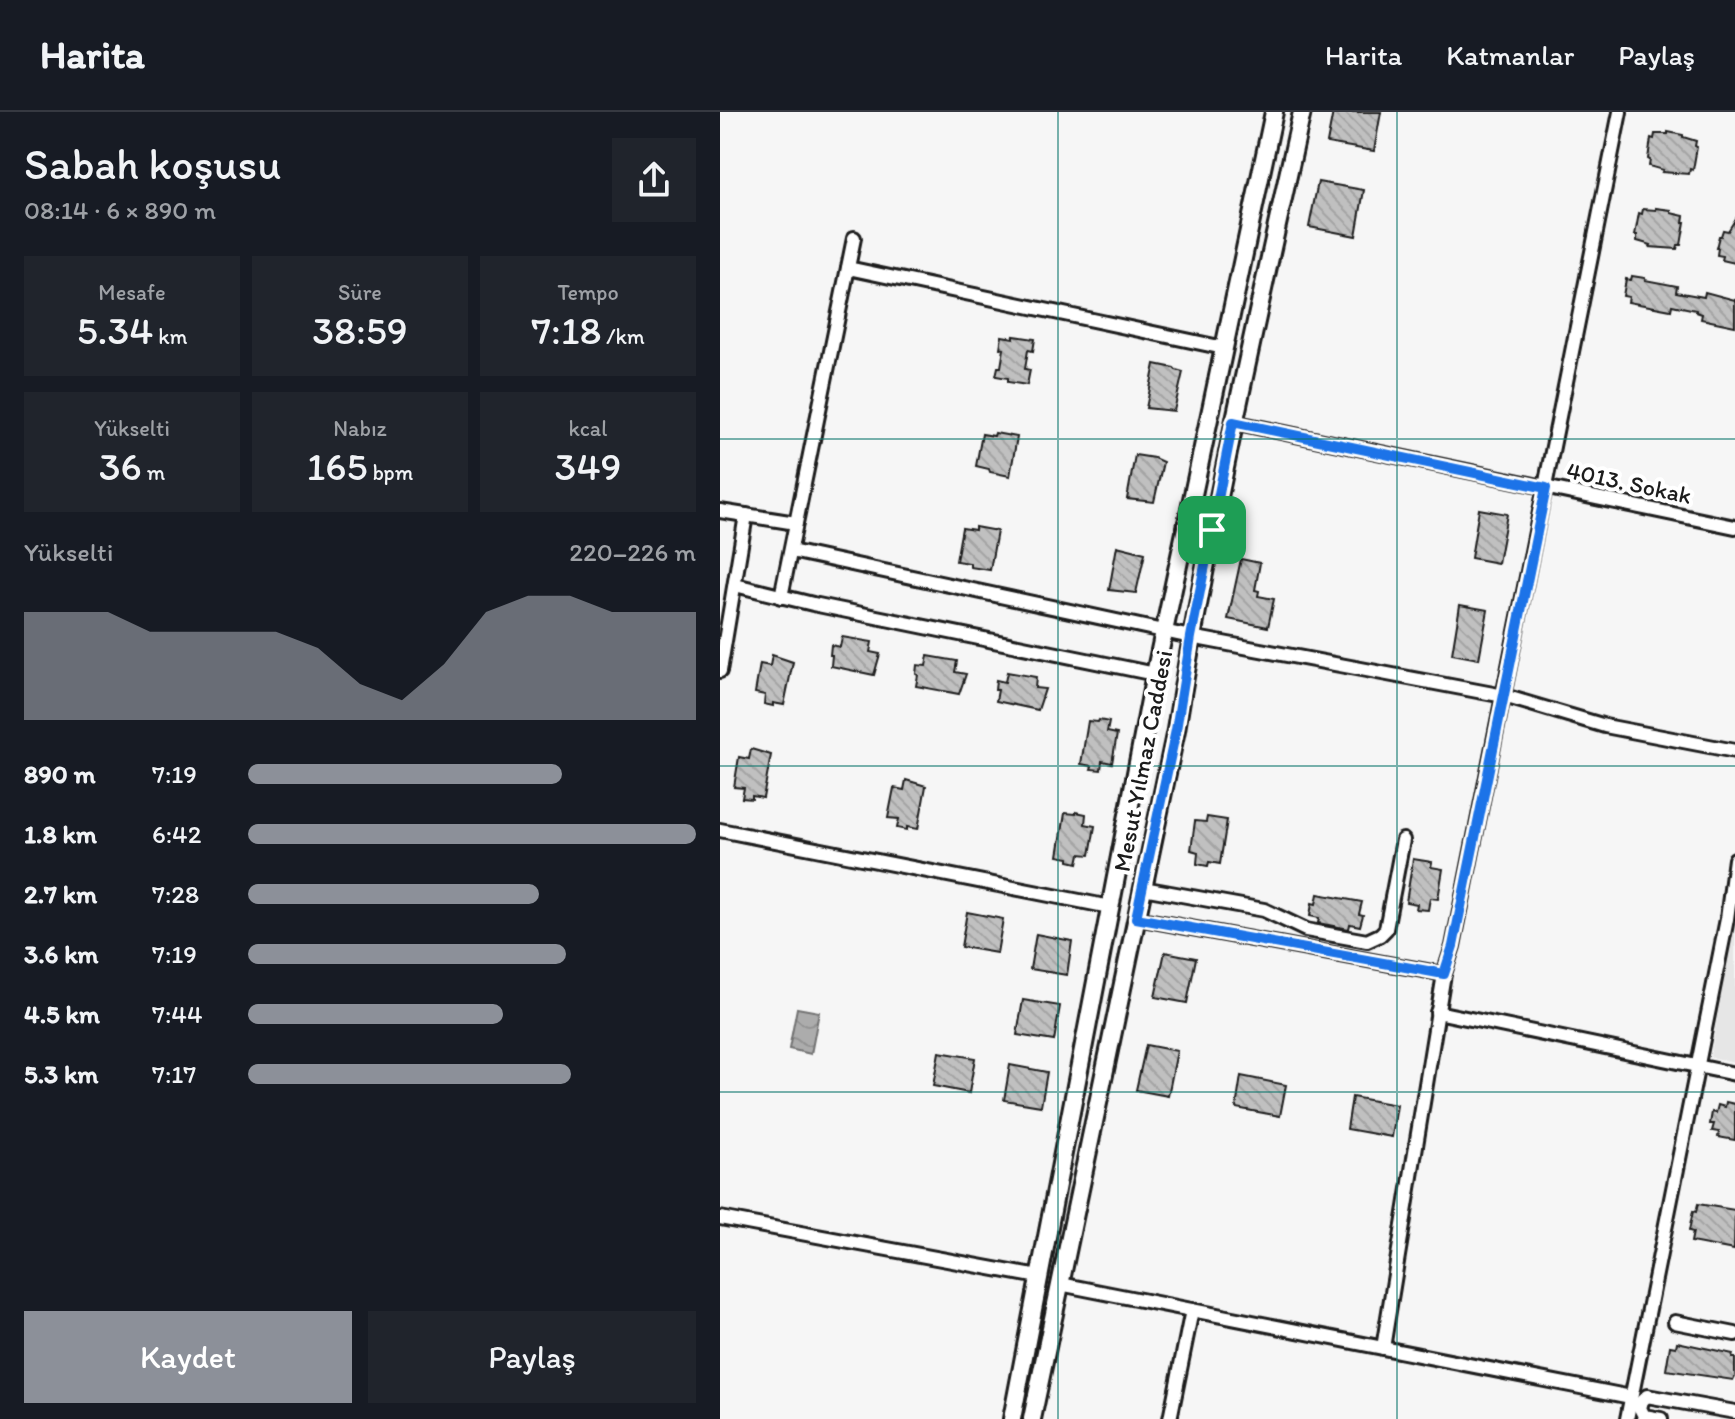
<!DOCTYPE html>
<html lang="tr">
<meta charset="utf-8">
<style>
:root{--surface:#171b24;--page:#20242c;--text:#f1f3f6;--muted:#9ea1a6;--line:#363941;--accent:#8c9099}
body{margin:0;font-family:Itim,sans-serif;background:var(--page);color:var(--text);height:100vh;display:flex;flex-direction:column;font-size:30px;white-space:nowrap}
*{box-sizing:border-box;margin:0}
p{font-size:26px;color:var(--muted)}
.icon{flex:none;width:44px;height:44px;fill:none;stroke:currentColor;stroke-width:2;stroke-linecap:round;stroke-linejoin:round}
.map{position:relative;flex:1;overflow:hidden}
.drawer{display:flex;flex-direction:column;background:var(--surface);width:720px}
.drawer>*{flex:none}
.pin{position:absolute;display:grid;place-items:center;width:68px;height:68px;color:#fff;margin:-34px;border-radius:16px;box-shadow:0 4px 12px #0006}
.round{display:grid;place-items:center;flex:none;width:84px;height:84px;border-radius:0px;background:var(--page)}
.overview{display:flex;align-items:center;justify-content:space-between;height:136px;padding:0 24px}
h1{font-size:44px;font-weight:600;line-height:60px}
.metrics{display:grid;grid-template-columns:repeat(3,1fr);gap:12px;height:136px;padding:8px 24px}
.metrics div{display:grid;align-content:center;border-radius:0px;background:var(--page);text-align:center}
.metrics b{font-size:40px;font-weight:600}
.metrics small{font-size:22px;font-weight:400}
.metrics p{font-size:22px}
.chart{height:224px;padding:16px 24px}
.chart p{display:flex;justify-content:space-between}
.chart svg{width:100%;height:144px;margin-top:8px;fill:var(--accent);opacity:.7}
.cta{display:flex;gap:16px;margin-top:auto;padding:16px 24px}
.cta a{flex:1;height:92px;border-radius:0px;background:var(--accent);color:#fff;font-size:32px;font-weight:600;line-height:92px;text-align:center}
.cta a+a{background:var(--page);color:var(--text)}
ul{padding:0 24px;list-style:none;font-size:26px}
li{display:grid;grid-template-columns:128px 96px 1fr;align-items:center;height:60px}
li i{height:20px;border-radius:10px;background:var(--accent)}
header{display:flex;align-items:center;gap:48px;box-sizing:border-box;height:112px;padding:0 40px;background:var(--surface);border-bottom:2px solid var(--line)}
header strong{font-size:38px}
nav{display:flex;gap:44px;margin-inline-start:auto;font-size:28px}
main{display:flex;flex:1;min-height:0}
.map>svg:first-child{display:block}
.built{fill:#e6e6e6}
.water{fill:url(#water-waves);stroke:#727272;stroke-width:2}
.building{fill:url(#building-back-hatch);stroke:#1c1c1c;stroke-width:2}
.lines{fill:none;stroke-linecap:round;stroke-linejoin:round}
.minor-casing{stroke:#1c1c1c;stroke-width:18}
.major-casing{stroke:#1c1c1c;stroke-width:22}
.minor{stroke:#fff;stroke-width:12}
.major{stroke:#fff;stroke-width:16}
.route-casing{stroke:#fff;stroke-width:16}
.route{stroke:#1a73e8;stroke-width:10}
.grid{fill:none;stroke:#0f766e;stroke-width:2;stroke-opacity:0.55}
.labels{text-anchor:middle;stroke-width:8;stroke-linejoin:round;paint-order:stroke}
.street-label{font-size:24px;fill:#1c1c1c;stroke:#fff}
</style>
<header>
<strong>Harita</strong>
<nav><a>Harita</a><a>Katmanlar</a><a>Paylaş</a></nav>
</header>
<main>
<section class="drawer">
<div class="overview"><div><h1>Sabah koşusu</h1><p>08:14 · 6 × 890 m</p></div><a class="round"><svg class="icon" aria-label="share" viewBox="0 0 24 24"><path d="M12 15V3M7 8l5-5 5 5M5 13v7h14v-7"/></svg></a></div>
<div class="metrics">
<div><p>Mesafe</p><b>5.34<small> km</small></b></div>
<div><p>Süre</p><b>38:59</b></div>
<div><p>Tempo</p><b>7:18<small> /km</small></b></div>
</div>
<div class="metrics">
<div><p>Yükselti</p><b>36<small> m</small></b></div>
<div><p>Nabız</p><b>165<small> bpm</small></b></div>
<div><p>kcal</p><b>349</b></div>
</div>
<div class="chart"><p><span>Yükselti</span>220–226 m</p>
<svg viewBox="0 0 160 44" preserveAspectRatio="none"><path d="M0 44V11L10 11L20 11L30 17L40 17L50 17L60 17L70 22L80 33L90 38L100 27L110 11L120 6L130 6L140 11L150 11L160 11V44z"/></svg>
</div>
<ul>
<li><b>890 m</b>7:19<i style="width:70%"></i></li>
<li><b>1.8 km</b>6:42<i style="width:100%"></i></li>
<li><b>2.7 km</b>7:28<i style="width:65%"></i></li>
<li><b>3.6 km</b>7:19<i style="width:71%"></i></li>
<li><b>4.5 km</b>7:44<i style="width:57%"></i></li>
<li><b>5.3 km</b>7:17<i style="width:72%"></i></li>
</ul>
<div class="cta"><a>Kaydet</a><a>Paylaş</a></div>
</section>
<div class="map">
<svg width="1015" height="1307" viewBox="0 0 1015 1307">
<defs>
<pattern id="water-waves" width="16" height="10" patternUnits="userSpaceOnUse" patternTransform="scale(2)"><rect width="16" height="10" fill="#acacac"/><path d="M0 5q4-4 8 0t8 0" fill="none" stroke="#939393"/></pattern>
<pattern id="building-back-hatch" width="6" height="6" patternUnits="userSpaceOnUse" patternTransform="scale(2)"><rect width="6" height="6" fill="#c0c0c0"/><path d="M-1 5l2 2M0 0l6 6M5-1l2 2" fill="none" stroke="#a4a4a4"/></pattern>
</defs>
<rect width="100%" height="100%" fill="#f6f6f6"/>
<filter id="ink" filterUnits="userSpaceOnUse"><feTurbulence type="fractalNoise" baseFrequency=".0125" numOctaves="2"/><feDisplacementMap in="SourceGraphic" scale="16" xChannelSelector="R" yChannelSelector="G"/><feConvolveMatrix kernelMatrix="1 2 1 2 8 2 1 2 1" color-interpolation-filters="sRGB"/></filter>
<g filter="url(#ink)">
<!-- built -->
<path class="built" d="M1015 806V950L990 945Z"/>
<!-- water -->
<path class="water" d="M77 896 99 900 91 942 69 937Z"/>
<!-- building -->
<g class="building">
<path d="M613 0H661L654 39 607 31Z"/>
<path d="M948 20 963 23V25L976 29 975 34 977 35 973 58 970 57 969 62 942 60 943 58 929 54 930 48 928 47 931 26 934 27 935 22H948Z"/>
<path d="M598 70 644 78 636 124 589 115Z"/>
<path d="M936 96 951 98V101L964 104 963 110H965L961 133H958L957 137 930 135 931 133 917 129V123H915L919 101 922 102 923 97 936 98Z"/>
<path d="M1015 108V151L1002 148 1003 144 997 143 998 136H996L999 124H1001L1003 118 1008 119Z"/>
<path d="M912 164 925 166V168L957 174 956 180 984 185 985 180 1015 188V214L981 207 982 202 976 200V198L952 193 951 198 908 190 909 185 903 184 906 167 911 168Z"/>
<path d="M282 224 294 226V224L315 227 313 239 308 238 305 257 310 258 307 273 288 270V266L276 264 278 255H281L284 237 280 236Z"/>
<path d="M435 252 454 256 456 258 463 260 454 299 426 296Z"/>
<path d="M275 321 297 325 290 364 270 360 269 357 256 354 262 322 274 324Z"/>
<path d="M415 343 434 346 443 350 434 390 407 387Z"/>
<path d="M759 397 787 402 778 451 751 446Z"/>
<path d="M255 415 277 419 270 458 250 455V451L236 449 242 416 255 418Z"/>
<path d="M397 434 425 441 416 481 389 478Z"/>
<path d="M521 447 540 451 535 478 539 479 538 484 554 487 548 515 508 507Z"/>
<path d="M740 493 768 498 759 547 732 542Z"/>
<path d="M122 525 152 530 150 540 160 542 154 563 111 554 112 543H110L111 533 120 535Z"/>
<path d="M52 543 73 550 64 593 53 591V594L44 592 45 583 35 581 40 552 50 554Z"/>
<path d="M208 544 237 549 235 560 246 562 239 582 196 574 198 563 196 562 197 553 206 554Z"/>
<path d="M287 560 316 565 315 576 325 577 318 598 276 589 278 578H275L276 568 285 570Z"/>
<path d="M379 608 389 610 387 620 397 622 392 651 382 649 381 658 371 657 372 654 361 652 368 609 378 610Z"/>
<path d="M31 637 51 643 43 686 32 684V687L22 686 24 676 14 675 19 645 29 647Z"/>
<path d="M186 668 206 674 198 717 187 715V718L177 716 179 707 168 706 174 676 184 678Z"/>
<path d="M356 700 366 702 365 712 375 714 370 743 360 742 358 751 349 749V746L338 744 345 701 356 702Z"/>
<path d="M487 705 507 708 500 752 489 750 488 754 477 752 478 740 471 738 475 709 486 710Z"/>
<path d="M693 747 712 750 711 755 723 757 718 787 710 786 708 798 696 797 697 792 686 790Z"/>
<path d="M598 782 642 790 639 802 643 803 640 814 630 812 629 817 598 811 599 806 590 804 592 791 596 792Z"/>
<path d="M247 800 283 807 277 841 241 835Z"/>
<path d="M316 822 352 829 347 863 310 857Z"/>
<path d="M445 840 476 846 467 891 435 885Z"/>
<path d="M303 888 340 894 334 929 297 923Z"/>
<path d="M426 933 457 939 448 984 416 978Z"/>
<path d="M219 940 255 946 249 981 213 974Z"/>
<path d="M290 953 327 960 321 994 284 988Z"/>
<path d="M521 964 566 973 560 1004 516 996Z"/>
<path d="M632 985 677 993 672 1025 627 1017Z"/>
<path d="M1006 990 1015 992V1028L998 1025 999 1020 992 1019 994 1012H990L992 1000 996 1001 998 993 1005 995Z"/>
<path d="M978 1092 1015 1098 1014 1138 971 1130 973 1120 969 1119 973 1099 976 1100Z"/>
<path d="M957 1230 1013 1242 1012 1246H1015V1264L1013 1268 946 1258 950 1234 956 1235Z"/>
</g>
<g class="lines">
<defs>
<g id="minor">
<path d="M128 156 504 236"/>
<path d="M513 310 1015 415"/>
<path d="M0 399 76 411"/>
<path d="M71 439 471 525 784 584 885 614 1015 639"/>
<path d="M15 473 93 492 435 562"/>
<path d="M61 485 134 126"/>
<path d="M0 559 26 403"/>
<path d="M0 718 390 795"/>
<path d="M423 776 544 798 586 818 647 829 660 823 666 817 683 728"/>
<path d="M416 806 724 862"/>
<path d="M717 900 1015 962"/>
<path d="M0 1106 319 1165"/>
<path d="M340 1172 911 1285"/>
<path d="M955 1210 1015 1222"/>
<path d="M663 1236 724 862 733 834 900 0"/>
<path d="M450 1307 472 1198"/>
<path d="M907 1307 1007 807 1015 747"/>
<path d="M941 1307 924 1304 920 1296 922 1289 927 1284 1015 1300"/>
</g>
<g id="major">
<path d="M292 1307 435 562 554 0"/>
<path d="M312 1307 456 618C490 410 537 205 582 0"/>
</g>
</defs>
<!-- minor casing -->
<use href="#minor" class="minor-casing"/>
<!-- major casing -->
<use href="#major" class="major-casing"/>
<!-- minor -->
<use href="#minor" class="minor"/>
<!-- major -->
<use href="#major" class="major"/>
</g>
</g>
<g class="lines" filter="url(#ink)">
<defs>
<path id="route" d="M513 310 826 376 733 834 724 862 416 806 456 618 471 525Z"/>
</defs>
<!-- route casing -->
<use href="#route" class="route-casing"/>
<!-- route -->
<use href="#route" class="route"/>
</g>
<!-- grid -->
<path class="grid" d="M338 0V1307M677 0V1307M0 327H1015M0 654H1015M0 980H1015"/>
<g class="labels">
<!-- street labels -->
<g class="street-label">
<text transform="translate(909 371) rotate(12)" y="8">4013. Sokak</text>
<text transform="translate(423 649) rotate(-79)" y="8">Mesut Yılmaz Caddesi</text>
</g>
</g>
</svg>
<div class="pin" style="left:492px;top:418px;background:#1e9e55"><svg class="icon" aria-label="arrive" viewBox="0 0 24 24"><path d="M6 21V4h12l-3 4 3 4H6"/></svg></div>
</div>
</main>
